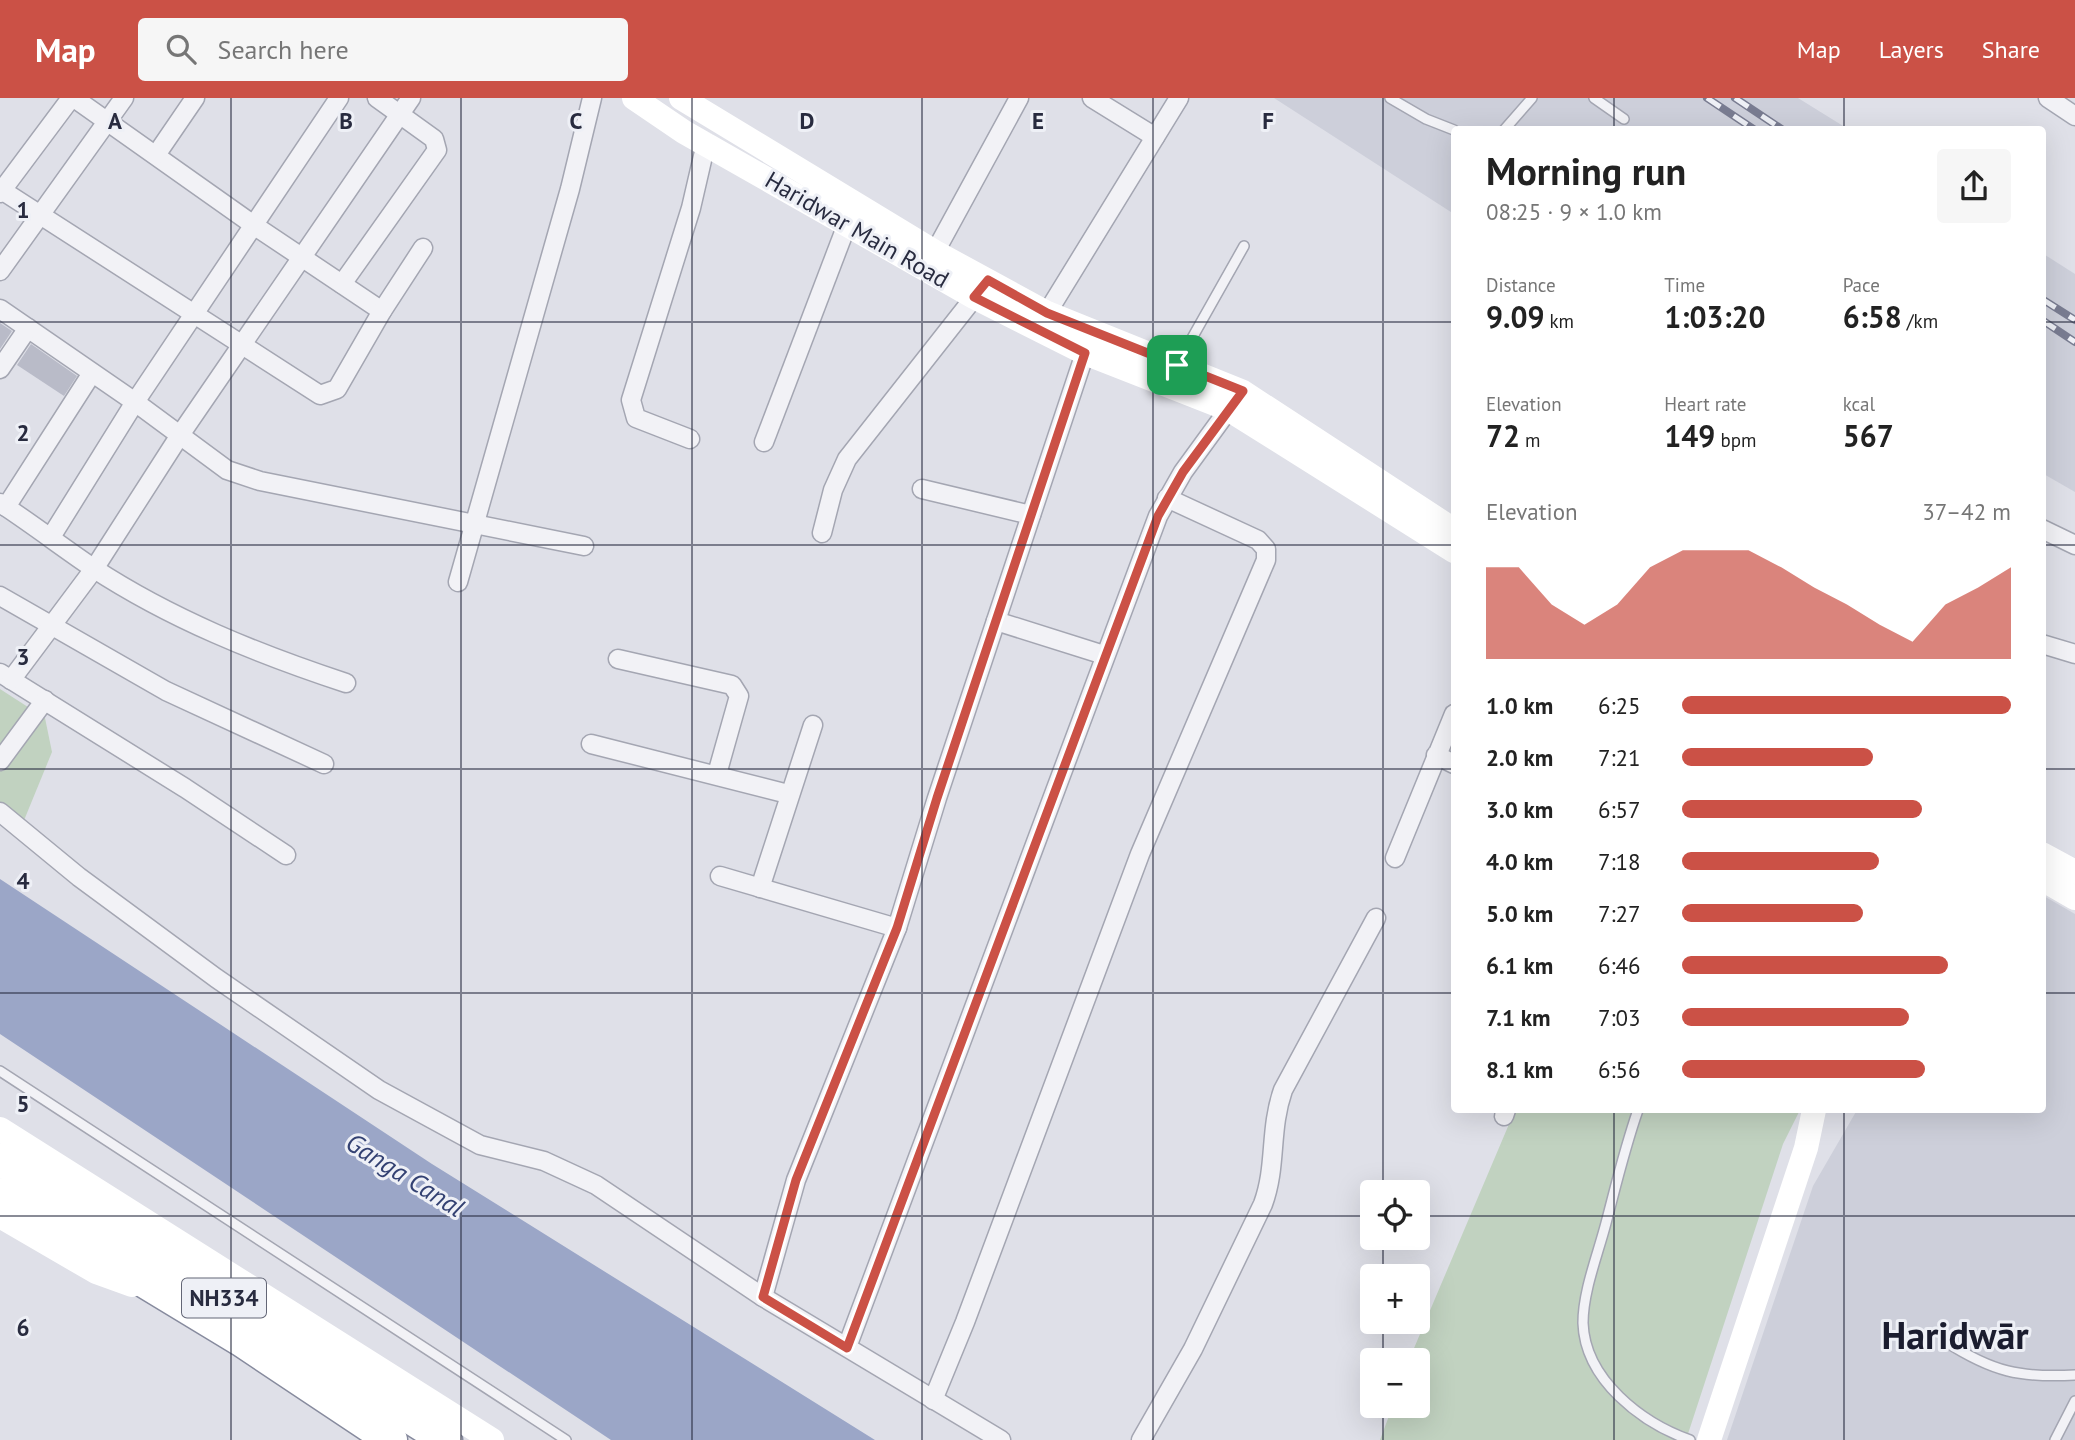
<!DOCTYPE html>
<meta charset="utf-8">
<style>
:root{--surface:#fff;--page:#f6f6f6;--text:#222;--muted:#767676;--accent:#cb5146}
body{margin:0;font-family:"PT Sans",sans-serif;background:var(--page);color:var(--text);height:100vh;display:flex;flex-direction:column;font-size:26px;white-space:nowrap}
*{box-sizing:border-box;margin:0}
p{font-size:23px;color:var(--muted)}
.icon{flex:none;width:38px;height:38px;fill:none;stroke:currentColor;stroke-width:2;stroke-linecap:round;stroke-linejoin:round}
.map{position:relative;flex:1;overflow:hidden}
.details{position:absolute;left:1451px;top:28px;width:595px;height:987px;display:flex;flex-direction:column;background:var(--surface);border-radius:7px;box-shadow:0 7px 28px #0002}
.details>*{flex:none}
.controls{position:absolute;left:1360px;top:1082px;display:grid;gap:14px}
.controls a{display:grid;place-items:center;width:70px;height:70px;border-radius:7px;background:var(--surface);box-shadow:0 7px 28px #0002;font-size:35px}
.pin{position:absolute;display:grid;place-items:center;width:60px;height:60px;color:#fff;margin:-30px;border-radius:14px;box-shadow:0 4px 10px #0006}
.round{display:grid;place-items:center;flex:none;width:74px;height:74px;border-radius:7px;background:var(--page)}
.summary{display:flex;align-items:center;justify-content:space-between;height:119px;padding:0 35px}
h1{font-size:38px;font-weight:700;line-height:52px}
.figures{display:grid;grid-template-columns:repeat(3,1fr);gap:10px;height:119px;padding:7px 35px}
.figures div{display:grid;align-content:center}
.figures b{font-size:30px;font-weight:700}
.figures small{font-size:19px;font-weight:400}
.figures p{font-size:19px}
.chart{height:196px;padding:14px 35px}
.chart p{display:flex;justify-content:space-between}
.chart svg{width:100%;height:126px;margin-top:7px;fill:var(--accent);opacity:.7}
ul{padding:0 35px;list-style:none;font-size:23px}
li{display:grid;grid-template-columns:112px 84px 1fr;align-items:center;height:52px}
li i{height:18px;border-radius:9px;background:var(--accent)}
header{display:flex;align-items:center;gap:42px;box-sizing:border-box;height:98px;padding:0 35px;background:var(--accent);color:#fff}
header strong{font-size:33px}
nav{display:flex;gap:38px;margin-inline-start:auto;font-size:24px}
.search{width:490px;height:63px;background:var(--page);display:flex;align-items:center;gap:18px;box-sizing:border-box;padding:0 24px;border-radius:7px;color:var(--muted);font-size:26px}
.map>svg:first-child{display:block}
.built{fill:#cdcfda}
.green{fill:#c1d2c0}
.water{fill:#9ba6c7}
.building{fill:#b9bbc8}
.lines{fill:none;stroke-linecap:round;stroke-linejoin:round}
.lane-casing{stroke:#a4a6b2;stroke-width:12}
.street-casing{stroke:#a4a6b2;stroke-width:21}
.highway-casing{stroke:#878b9e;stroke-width:35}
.lane{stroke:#f2f2f6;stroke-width:9}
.street{stroke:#f2f2f6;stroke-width:18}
.secondary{stroke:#fff;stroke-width:24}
.highway{stroke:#fff;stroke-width:32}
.rail-casing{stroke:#797c91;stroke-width:8}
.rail{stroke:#eef0f6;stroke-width:5;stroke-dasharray:16;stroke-linecap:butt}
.route-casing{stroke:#fff;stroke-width:14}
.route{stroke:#cb5146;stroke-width:9}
.grid{fill:none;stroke:#282b3f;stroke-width:2;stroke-opacity:0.55}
.labels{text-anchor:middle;stroke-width:6;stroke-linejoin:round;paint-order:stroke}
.shield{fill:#eef0f6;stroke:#636676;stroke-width:2}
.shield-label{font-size:23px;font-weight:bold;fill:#282b3f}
.street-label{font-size:24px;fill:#282b3f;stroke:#eef0f6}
.water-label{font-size:26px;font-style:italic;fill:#334172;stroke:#eef0f6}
.town-label{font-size:38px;font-weight:bold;fill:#1b1d2f;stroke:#eef0f6}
.grid-label{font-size:23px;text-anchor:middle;font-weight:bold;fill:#282b3f;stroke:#eef0f6;stroke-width:6;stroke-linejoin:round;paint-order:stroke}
</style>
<header>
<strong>Map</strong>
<div class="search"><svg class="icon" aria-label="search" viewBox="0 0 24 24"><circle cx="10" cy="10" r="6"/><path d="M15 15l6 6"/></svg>Search here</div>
<nav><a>Map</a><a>Layers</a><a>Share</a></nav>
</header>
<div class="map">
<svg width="2075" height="1342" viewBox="0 0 2075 1342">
<rect width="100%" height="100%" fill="#dfe0e8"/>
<!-- built -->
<g class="built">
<path d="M1274 0H1798L1848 31 1454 32V116Z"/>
<path d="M2042 155 2075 176V394L2042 375Z"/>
<path d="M2042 797 2075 816V1342H1727L1813 1088 1857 1012H2042Z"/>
</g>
<!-- green -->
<g class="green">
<path d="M0 591 45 620 52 654 18 737 0 724Z"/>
<path d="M1515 1012H1800L1783 1046 1686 1342H1380L1393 1307H1418V1262H1409Z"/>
</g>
<!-- water -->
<path class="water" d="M0 781 432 1066 875 1342H611L0 936Z"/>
<!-- building -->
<g class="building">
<path d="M0 225 12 233 0 251Z"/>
<path d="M31 246 77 278 64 298 17 267Z"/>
</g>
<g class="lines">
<defs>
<g id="lane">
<path d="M1390 0 1426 21 1454 32"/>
<path d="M1594 0 1624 21"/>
<path d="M1504 32 1532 0"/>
<path d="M1178 265 1244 148"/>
<path d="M0 973 566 1342"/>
<path d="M1638 1012C1625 1049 1616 1087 1606 1125 1598 1156 1583 1193 1583 1225 1585 1282 1642 1325 1690 1342"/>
<path d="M1946 1244C1993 1274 2020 1280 2075 1277"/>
<path d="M2055 1342 2075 1303"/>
</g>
<g id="street">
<path d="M74 0 255 128 382 213"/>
<path d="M1092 0 1155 39"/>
<path d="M2048 0 2075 18"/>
<path d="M156 57 195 0"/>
<path d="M0 91 320 297 337 291 382 213 423 150"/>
<path d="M0 95 71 0"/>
<path d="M935 154 1019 0"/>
<path d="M0 173 124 0"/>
<path d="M342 186 437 52 434 41 377 0"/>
<path d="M0 211 135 304 227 372 260 383 584 448"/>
<path d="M1047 215 1179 0"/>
<path d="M0 271 28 230"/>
<path d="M690 341 636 320 631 302 691 110 706 45"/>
<path d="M764 344 846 129"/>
<path d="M922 391 1031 417"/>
<path d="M0 405C32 426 62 449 93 470 171 521 258 556 346 585"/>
<path d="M6 409 92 275"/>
<path d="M2042 431 2075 447"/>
<path d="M822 435 833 392 847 361 980 192"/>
<path d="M51 439 135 304 339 0"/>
<path d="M458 484 570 91 592 0"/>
<path d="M0 498 166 593 324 666"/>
<path d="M996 523 1104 557"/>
<path d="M2042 546 2075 556"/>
<path d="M618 561 732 587 739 598 717 676"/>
<path d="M0 575 185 690 286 757"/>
<path d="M11 582 94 471 180 337 411 0"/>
<path d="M591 646 788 696"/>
<path d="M1436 657 1454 666"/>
<path d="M0 663 45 602"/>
<path d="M0 714 79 779 216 880 379 992 480 1047 544 1063 596 1087 763 1199 1001 1342"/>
<path d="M1395 760 1454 616"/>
<path d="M720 778 897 830"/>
<path d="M760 790 813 627"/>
<path d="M1504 1018 1506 1012"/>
<path d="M763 1199 796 1082 897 830 937 700 1085 255"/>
<path d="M847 1249 1158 418 1183 374 1234 304"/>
<path d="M933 1302 965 1224 1140 756 1266 462V451L1258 442 1167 400"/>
<path d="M1141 1342 1193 1251 1263 1106C1277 1068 1269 1032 1283 992L1376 820"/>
</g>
<g id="highway">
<path d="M0 1061 446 1342"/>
<path d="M0 1096 241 1242 391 1342"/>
</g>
</defs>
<!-- lane casing -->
<use href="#lane" class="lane-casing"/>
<!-- street casing -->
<use href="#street" class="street-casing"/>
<!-- highway casing -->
<use href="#highway" class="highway-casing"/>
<!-- lane -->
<use href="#lane" class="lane"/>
<!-- street -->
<use href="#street" class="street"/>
<!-- secondary -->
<g class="secondary">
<path d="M634 0 684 34 974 199 1085 255 1228 311 1454 453"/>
<path d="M681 0 935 154 1047 215 1243 294 1454 432"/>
<path d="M2042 756 2075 774"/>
<path d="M2042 781 2075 800"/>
<path d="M0 1031 492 1342"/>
<path d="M0 1118 96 1174 132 1187"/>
<path d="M1709 1342 1806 1050 1814 1012"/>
</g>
<!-- highway -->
<use href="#highway" class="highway"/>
<defs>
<g id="rail">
<path d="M1707 0 1755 32"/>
<path d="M1735 0 1783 32"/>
<path d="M2042 201 2075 222"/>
<path d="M2042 222 2075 244"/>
</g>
</defs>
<!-- rail casing -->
<use href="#rail" class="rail-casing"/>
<!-- rail -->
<use href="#rail" class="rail"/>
</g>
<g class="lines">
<defs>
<path id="route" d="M988 182 1047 215 1243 293 1183 374 1158 418 847 1250 763 1199 796 1082 897 830 937 700 1085 255 974 199Z"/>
</defs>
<!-- route casing -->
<use href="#route" class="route-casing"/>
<!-- route -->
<use href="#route" class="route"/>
</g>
<!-- grid -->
<path class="grid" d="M231 0V1342M461 0V1342M692 0V1342M922 0V1342M1153 0V1342M1383 0V1094M1614 0V32M1844 0V32M0 224H1454M2042 224H2075M0 447H1454M2042 447H2075M0 671H1454M2042 671H2075M0 895H1454M2042 895H2075M1614 1012V1342M1844 1012V1342M0 1118H1372M1418 1118H2075M1383 1139V1178M1383 1223V1262M1383 1307V1342"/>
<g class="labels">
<!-- shield labels -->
<rect class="shield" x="182" y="1180.5" width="84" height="39" rx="5"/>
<g class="shield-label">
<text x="224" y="1208">NH334</text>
</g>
<!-- street labels -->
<g class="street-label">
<text transform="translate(857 132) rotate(30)" y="8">Haridwar Main Road</text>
</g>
<!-- water labels -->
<g class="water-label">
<text transform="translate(405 1077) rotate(32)" y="9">Ganga Canal</text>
</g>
<!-- town labels -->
<g class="town-label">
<text x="1955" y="1251">Haridwār</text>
</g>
</g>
<g class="grid-label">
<text x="115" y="31">A</text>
<text x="346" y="31">B</text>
<text x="576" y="31">C</text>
<text x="807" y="31">D</text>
<text x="1038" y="31">E</text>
<text x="1268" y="31">F</text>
<text x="23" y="120">1</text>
<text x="23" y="343">2</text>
<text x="23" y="567">3</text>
<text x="23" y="791">4</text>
<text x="23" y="1014">5</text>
<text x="23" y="1238">6</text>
</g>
</svg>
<div class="controls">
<a><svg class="icon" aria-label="locate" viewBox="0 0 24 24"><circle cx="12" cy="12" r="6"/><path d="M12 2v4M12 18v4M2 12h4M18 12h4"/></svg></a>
<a>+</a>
<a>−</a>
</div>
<div class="pin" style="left:1177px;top:267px;background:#1e9e55"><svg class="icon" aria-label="arrive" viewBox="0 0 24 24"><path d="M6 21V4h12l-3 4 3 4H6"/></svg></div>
<section class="details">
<div class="summary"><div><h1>Morning run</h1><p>08:25 · 9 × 1.0 km</p></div><a class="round"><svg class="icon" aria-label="share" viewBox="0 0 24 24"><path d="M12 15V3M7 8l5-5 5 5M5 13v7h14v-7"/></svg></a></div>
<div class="figures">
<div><p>Distance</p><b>9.09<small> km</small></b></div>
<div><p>Time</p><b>1:03:20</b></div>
<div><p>Pace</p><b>6:58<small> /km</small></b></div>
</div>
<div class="figures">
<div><p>Elevation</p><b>72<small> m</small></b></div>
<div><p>Heart rate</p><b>149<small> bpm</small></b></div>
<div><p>kcal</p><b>567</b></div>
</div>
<div class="chart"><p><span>Elevation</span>37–42 m</p>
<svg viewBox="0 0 160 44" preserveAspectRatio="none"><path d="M0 44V12L10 12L20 25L30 32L40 25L50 12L60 6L70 6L80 6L90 12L100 19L110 25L120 32L130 38L140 25L150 19L160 12V44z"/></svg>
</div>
<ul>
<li><b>1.0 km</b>6:25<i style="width:100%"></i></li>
<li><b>2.0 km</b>7:21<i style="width:58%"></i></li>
<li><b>3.0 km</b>6:57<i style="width:73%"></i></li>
<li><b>4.0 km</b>7:18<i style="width:60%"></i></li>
<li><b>5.0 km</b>7:27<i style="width:55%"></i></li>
<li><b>6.1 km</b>6:46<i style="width:81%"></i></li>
<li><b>7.1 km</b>7:03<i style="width:69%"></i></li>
<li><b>8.1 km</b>6:56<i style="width:74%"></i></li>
</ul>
</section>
</div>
